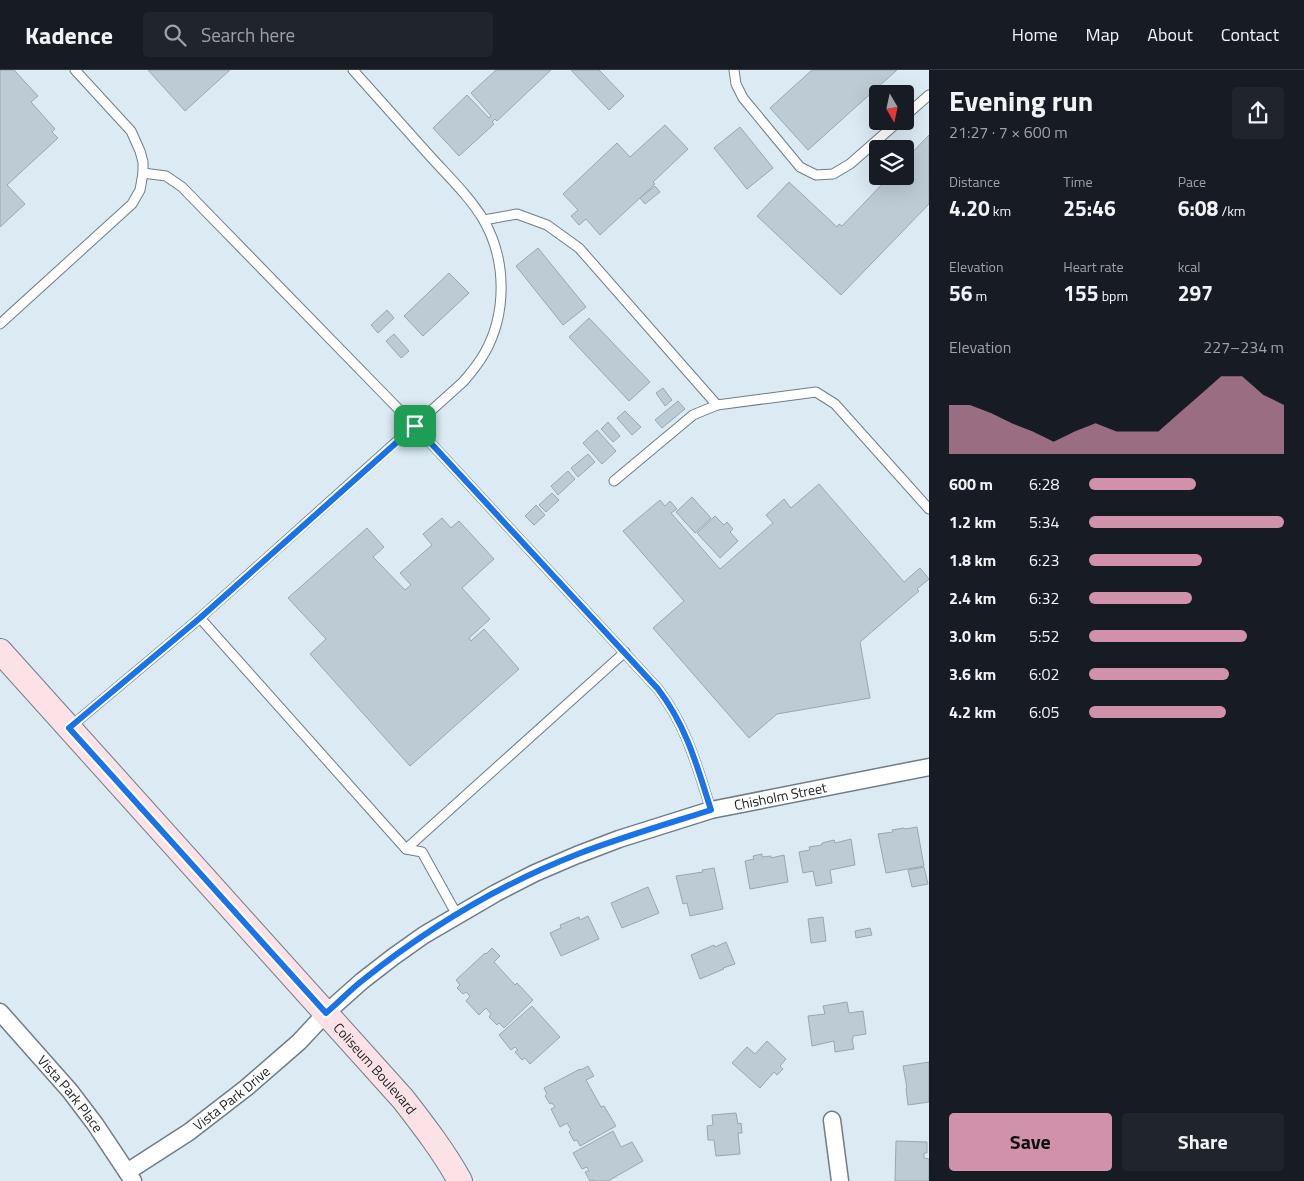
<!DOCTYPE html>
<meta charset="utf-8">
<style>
:root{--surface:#171b24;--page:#20242c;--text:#f1f3f6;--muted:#9ea1a6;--line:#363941;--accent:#d291aa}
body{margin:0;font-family:"Titillium Web",sans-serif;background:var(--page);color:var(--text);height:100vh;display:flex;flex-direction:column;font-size:19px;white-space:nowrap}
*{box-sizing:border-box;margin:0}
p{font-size:16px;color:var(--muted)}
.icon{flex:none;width:28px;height:28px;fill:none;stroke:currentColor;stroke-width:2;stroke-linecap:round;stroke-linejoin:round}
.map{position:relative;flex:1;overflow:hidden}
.drawer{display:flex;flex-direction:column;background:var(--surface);width:375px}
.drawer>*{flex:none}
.needle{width:32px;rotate:171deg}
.buttons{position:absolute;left:869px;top:15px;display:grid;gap:10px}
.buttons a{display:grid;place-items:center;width:45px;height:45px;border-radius:5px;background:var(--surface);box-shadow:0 5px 20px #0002;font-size:25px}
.pin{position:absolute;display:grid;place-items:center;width:42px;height:42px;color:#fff;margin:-21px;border-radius:10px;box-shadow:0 2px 8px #0006}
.round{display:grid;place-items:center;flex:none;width:52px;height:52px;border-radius:5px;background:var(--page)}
.overview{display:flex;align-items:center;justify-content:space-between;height:85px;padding:0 20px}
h1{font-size:28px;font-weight:700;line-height:38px}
.figures{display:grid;grid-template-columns:repeat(3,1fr);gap:8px;height:85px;padding:5px 20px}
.figures div{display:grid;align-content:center}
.figures b{font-size:21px;font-weight:700}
.figures small{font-size:14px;font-weight:400}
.figures p{font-size:14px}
.chart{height:140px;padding:10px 20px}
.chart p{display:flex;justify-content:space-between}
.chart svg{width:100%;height:90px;margin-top:5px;fill:var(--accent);opacity:.7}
.button{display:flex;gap:10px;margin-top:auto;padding:10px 20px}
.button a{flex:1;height:58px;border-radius:5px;background:var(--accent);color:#111;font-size:20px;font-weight:700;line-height:58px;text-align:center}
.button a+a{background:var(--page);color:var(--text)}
ul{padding:0 20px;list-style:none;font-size:16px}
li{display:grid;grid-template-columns:80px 60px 1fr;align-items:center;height:38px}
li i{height:12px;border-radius:6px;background:var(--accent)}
header{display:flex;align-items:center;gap:30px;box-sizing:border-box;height:70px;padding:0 25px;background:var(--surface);border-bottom:1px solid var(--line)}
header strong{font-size:24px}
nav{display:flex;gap:28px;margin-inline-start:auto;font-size:18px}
.search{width:350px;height:45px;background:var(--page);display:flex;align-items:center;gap:12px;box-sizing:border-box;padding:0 18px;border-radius:5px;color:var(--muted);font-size:19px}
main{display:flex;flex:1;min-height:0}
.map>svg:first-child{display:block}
.building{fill:#bdcbd5;stroke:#9aa7b0}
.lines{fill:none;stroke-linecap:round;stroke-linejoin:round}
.lane-casing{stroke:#707d86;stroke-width:11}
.street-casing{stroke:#707d86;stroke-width:19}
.secondary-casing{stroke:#707d86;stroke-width:26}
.lane{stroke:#fff;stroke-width:9}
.street{stroke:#fff;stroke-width:16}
.secondary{stroke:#fce2e7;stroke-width:24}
.route-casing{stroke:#fff;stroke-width:10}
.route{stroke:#1a73e8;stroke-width:6}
.labels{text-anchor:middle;stroke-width:5;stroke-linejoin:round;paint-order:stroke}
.street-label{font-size:14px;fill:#1b2023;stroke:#dceaf4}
</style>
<header>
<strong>Kadence</strong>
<div class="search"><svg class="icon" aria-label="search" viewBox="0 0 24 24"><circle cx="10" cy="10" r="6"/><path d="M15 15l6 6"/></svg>Search here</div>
<nav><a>Home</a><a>Map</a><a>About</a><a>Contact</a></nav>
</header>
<main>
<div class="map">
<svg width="929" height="1111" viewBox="0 0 929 1111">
<rect width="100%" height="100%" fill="#dceaf4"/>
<!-- building -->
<g class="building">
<path d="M0 0H14L38 26 31 32 55 59 52 62 58 68 7 115 25 134 0 157Z"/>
<path d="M148 0H230L185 41Z"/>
<path d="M496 0H551L497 51 495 49 492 52 494 54 459 86 433 58 467 25 489 48 491 46 471 23Z"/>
<path d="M571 0H599L624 26 609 40Z"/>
<path d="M812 0H897L808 80 770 38Z"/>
<path d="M665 55 688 79 653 112 655 114 600 165 586 149 579 155 571 146 578 140 563 124 617 73 630 87Z"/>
<path d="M740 57 773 98 747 119 714 78Z"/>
<path d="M929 65V134L841 225 757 146 789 112 837 157 839 154 842 156 890 106H905V90Z"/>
<path d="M655 116 660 122 645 134 640 128Z"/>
<path d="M538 178 586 237 563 255 516 196Z"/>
<path d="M449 203 469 223 423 266 404 246Z"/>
<path d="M387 240 394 248 378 263 371 255Z"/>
<path d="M589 248 650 312 629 331 569 267Z"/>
<path d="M394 264 409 281 401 288 386 271Z"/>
<path d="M663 318 672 330 665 336 656 323Z"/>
<path d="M678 331 685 339 662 358 655 350Z"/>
<path d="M625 341 641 357 632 365 617 348Z"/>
<path d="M608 352 620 366 613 372 601 359Z"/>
<path d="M597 360 616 381 602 394 583 373Z"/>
<path d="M588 384 595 392 578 407 571 398Z"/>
<path d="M568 401 575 409 558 425 551 416Z"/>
<path d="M819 414 904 512 920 498 929 509 917 519 919 521 860 572 870 628 777 644 749 668 653 558 684 531 623 461 660 430 665 436 670 431 677 439 671 443 720 499 773 453 766 445 784 429 791 438Z"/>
<path d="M552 423 559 430 546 442 539 435Z"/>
<path d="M692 427 711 448 695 463 676 442Z"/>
<path d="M536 435 545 445 534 455 525 446Z"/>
<path d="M715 446 724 455 727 452 733 459 730 462 738 471 720 488 697 463Z"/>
<path d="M442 448 451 458 459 451 494 489 462 518 490 549 469 568 471 571 484 559 519 599 410 696 310 584 326 569 288 528 367 458 384 477 373 487 405 520 411 515 400 503 432 475 423 464Z"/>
<path d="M917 757 924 796 886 803 878 764 893 762 892 760 904 758 905 759Z"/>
<path d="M851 769 855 795 830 800 832 813 816 816 813 801 803 803 799 782 810 780 809 777 822 775V773L834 770 835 773Z"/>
<path d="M762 784V787L771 786V788L784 785 788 812 750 819 745 791 754 789 753 786Z"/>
<path d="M924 797 928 814 912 817 908 800Z"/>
<path d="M714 798 723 839 690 846 687 833 683 834 676 806 703 802 702 800Z"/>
<path d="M648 817 659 843 622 858 611 833Z"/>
<path d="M588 846 599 869 561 886 550 863 561 858 560 855 579 847 580 850Z"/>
<path d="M823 847 826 871 811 873 808 849Z"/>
<path d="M870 858 872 865 856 868 855 861Z"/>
<path d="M726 872 735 894 723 898 724 899 700 909 691 885 714 875 715 877Z"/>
<path d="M492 878 500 886 494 892 515 915 517 913 533 930 504 958 499 953 497 955 489 947 491 944 486 938 479 945 466 931 470 926 466 922 463 924 457 918 460 915 456 910 485 883 486 884Z"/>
<path d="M847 932 849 943 863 941 866 964 853 966V969H852L854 979 835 982 834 971 812 976 808 946 825 944 823 936Z"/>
<path d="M532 936 560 967 530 994 525 988 522 990 515 982 518 980 515 977 511 980 499 965Z"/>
<path d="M767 971 786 989 780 996 783 999 777 1005 774 1002 760 1018 732 993 747 977 755 984Z"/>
<path d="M929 992V1032L908 1035 906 1018H907L903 996Z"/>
<path d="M588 996 594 1006 586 1010 601 1037 604 1036 616 1056 580 1076 577 1070 574 1071 569 1062 571 1060 567 1053 560 1057 551 1039 555 1037 552 1033 550 1034 545 1026 547 1024 544 1018 580 999 581 1000Z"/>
<path d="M736 1043 738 1054 741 1053 742 1063H738L740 1084 716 1086 714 1070H708L707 1056 713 1055 712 1045Z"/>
<path d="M613 1061 621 1077 632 1072 643 1091 608 1111H594V1110L590 1111 585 1102 589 1101 587 1097 582 1099 573 1083Z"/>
<path d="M896 1071 927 1072V1083H924V1088L929 1089V1111H895Z"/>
</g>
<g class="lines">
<defs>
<g id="lane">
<path d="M75 0 131 61 140 81 143 92V103"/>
<path d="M734 0 736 14 743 28 800 97 816 105 833 104 850 94 899 51"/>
<path d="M905 46 929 25"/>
<path d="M484 150 517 144 547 155 579 178 717 335"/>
<path d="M0 254 132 134 140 120 143 103 166 106 182 117 415 356 658 619C687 657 697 696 711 740"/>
<path d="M614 411 693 345 717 335 816 322 835 334 929 439"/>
<path d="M200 548 463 312C471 303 478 294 484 284 507 244 507 190 483 149 469 126 448 106 429 85 404 57 378 28 353 0"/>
<path d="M69 658 200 548 406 779 422 782 457 845"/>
<path d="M406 779 625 582"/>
</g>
<g id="street">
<path id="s1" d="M0 942 70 1021 95 1054 133 1111"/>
<path d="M832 1050 840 1111"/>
<path id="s2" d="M127 1102 189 1062 246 1018 299 972 326 943 362 911 393 887 424 865 496 823 535 803 577 785 619 769 711 740 929 697"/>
</g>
<g id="secondary">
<path id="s3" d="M0 581 403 1029C424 1056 444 1082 460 1111"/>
</g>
</defs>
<!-- lane casing -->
<use href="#lane" class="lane-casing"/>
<!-- street casing -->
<use href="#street" class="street-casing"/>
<!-- secondary casing -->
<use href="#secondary" class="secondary-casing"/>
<!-- lane -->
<use href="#lane" class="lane"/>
<!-- street -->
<use href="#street" class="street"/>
<!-- secondary -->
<use href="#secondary" class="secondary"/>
</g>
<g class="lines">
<defs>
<path id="route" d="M415 356 658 619C687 657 697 696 711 740 667 754 622 767 578 784 501 814 428 858 363 910 350 920 339 932 326 943L69 658 200 548Z"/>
</defs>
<!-- route casing -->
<use href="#route" class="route-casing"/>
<!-- route -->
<use href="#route" class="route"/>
</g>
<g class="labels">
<!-- street labels -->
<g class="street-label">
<text dy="5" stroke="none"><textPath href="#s2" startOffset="766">Chisholm Street</textPath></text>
<text dy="5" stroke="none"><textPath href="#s3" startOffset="561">Coliseum Boulevard</textPath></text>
<text dy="5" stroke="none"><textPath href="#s1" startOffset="108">Vista Park Place</textPath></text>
<text dy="5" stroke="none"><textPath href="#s2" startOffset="128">Vista Park Drive</textPath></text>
</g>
</g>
</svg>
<div class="buttons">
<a><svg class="needle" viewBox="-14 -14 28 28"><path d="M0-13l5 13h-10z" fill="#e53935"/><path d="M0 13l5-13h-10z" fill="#9ea1a6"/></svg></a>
<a><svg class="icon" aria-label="layers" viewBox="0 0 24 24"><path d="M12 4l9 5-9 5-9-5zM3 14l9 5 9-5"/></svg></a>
</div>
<div class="pin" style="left:415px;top:356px;background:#1e9e55"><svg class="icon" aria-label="arrive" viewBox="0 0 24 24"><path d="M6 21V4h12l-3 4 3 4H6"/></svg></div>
</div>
<section class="drawer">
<div class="overview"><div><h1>Evening run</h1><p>21:27 · 7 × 600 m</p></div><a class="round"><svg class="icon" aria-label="share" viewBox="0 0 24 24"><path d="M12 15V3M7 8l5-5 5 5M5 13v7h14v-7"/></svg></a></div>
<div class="figures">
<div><p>Distance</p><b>4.20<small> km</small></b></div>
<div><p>Time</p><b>25:46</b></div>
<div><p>Pace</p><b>6:08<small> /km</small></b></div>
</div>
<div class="figures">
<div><p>Elevation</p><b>56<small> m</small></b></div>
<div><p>Heart rate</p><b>155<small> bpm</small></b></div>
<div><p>kcal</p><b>297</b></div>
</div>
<div class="chart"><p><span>Elevation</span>227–234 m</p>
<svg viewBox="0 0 160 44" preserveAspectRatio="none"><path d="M0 44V20L10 20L20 24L30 29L40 33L50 38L60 33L70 29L80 33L90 33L100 33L110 24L120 15L130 6L140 6L150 15L160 20V44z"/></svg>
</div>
<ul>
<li><b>600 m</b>6:28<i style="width:55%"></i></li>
<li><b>1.2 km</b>5:34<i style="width:100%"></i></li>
<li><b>1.8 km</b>6:23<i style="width:58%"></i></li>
<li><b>2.4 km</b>6:32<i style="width:53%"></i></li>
<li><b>3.0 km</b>5:52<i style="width:81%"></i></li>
<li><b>3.6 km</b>6:02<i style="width:72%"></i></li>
<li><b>4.2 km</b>6:05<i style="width:70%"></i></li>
</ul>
<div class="button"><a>Save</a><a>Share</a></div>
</section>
</main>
